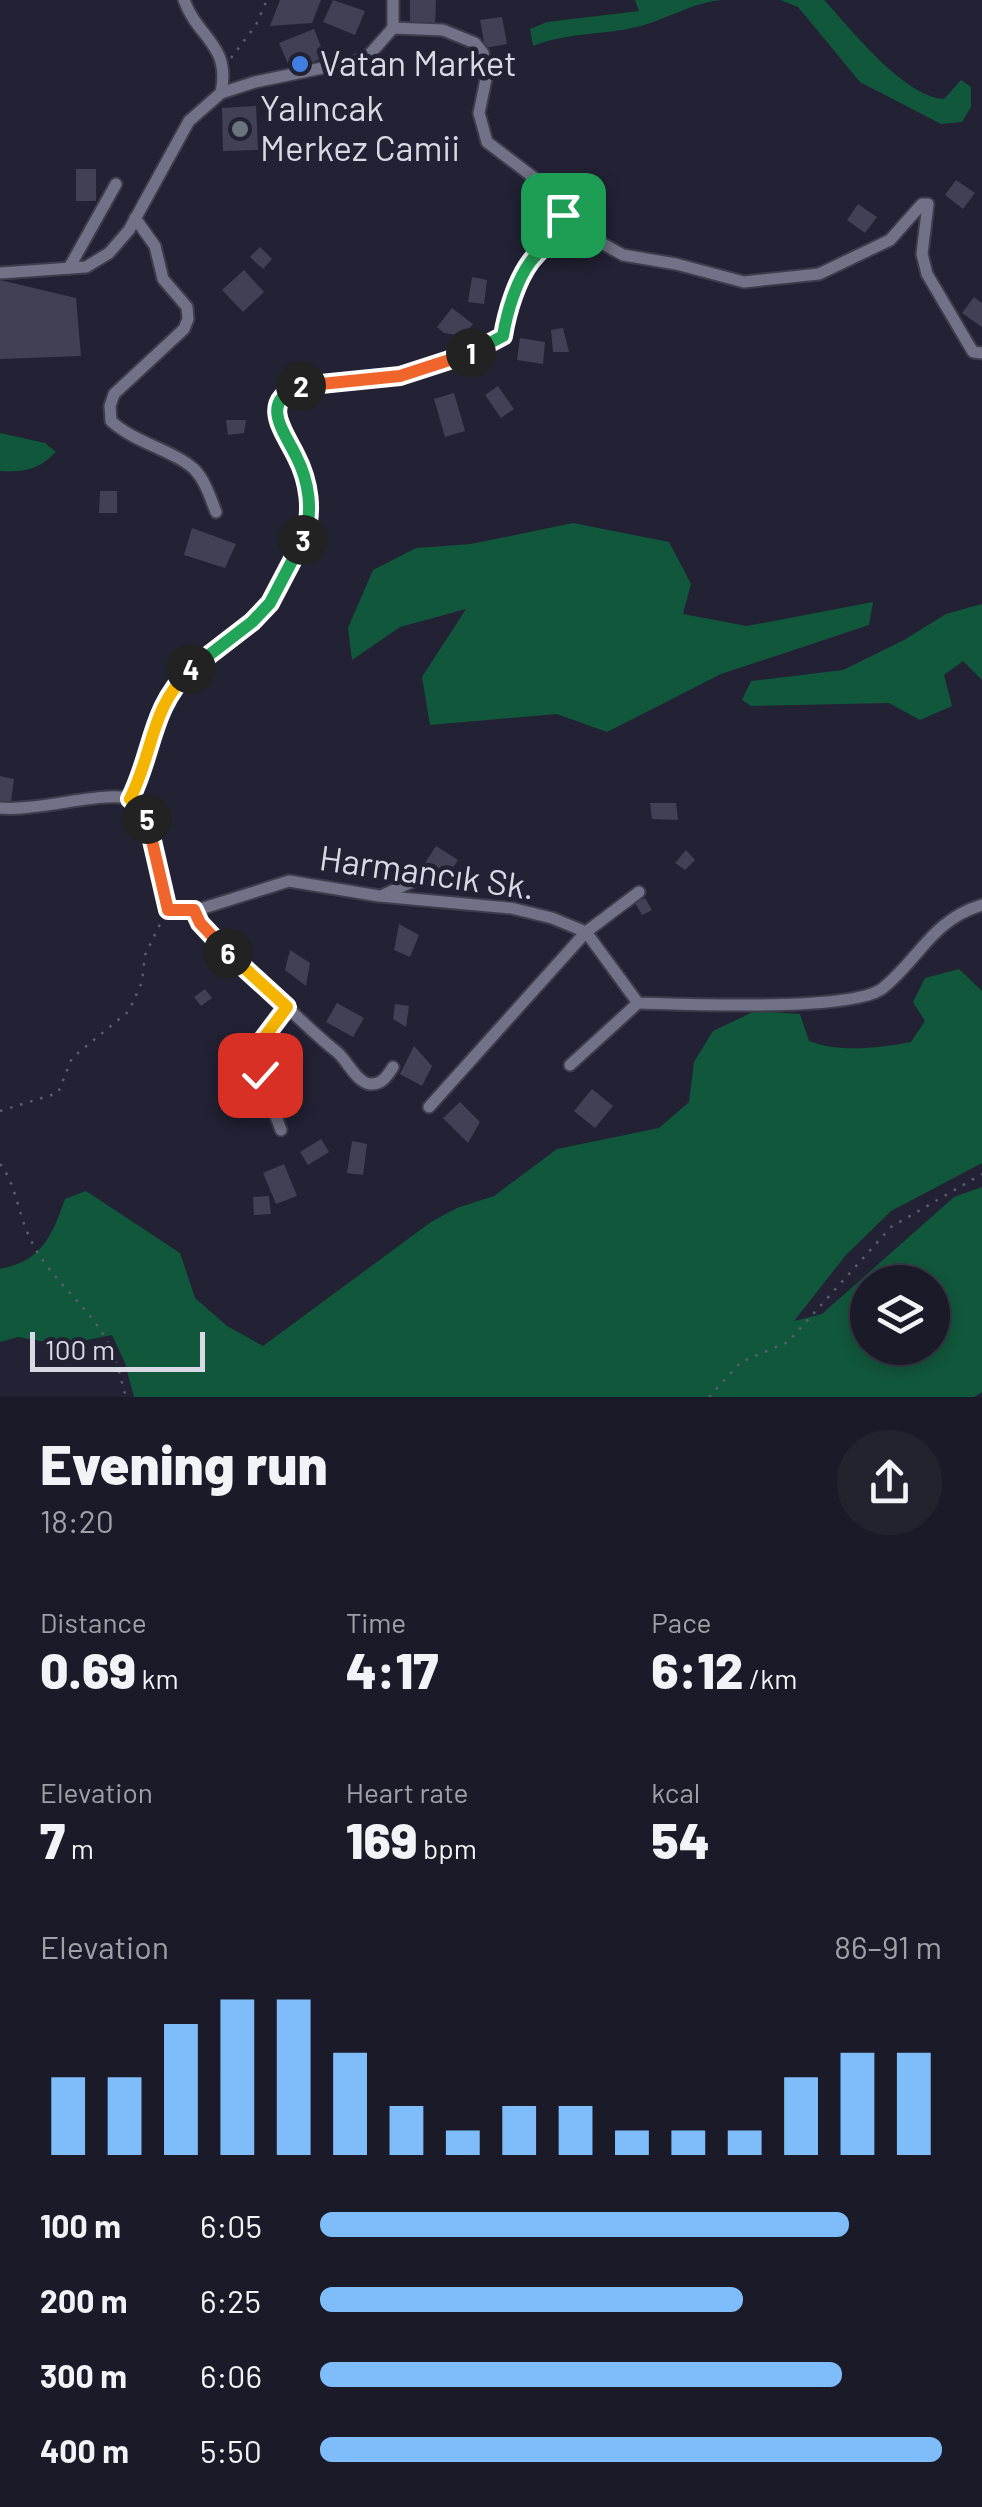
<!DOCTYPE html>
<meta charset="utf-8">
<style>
:root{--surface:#1a1a28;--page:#232330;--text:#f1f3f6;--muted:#9fa1a8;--line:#383845;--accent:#7ebdf9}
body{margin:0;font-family:Barlow,sans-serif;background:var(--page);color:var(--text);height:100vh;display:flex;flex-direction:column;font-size:38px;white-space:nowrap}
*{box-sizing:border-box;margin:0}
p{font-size:32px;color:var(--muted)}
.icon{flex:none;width:55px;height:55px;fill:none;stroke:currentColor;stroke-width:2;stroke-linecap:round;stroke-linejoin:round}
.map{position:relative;height:1397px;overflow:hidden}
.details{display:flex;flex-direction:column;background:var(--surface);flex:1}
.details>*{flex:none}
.tools{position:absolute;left:850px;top:1265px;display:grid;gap:20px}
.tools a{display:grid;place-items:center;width:100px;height:100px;border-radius:50%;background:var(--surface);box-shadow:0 5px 15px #0003,0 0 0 2px var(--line);font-size:50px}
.scale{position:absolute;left:30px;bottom:25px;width:175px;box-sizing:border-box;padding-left:10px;border:5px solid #d9d9e5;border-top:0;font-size:28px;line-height:35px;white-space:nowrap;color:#d9d9e5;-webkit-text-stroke:8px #232235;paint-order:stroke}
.pin{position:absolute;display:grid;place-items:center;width:85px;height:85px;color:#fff;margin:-42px;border-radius:20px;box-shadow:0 5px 15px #0006}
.km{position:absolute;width:50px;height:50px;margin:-25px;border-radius:50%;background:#222;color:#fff;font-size:28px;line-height:50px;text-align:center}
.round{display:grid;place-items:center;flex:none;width:105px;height:105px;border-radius:52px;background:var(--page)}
.headline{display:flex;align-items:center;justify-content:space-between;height:170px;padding:0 40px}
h1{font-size:55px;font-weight:800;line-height:75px}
.metrics{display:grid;grid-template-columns:repeat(3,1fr);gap:15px;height:170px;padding:10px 40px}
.metrics div{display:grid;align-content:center}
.metrics b{font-size:50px;font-weight:800}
.metrics small{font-size:28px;font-weight:400}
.metrics p{font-size:28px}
.chart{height:280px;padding:20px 40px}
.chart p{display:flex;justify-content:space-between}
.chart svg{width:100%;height:180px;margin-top:10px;stroke:var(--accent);stroke-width:6}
ul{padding:0 40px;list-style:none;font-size:32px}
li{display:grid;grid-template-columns:160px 120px 1fr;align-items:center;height:75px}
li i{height:25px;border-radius:12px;background:var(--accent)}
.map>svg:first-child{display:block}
.green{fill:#11573b;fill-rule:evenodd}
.building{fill:#414054}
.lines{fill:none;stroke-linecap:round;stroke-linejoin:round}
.minor-casing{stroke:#3e3c4c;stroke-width:15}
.path{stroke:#5d5d6e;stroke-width:2.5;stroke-dasharray:2.5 8;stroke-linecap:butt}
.minor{stroke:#717187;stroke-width:11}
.split-1-casing{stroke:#fff;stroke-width:20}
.split-2-casing{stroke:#fff;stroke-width:20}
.split-3-casing{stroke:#fff;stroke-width:20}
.split-4-casing{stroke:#fff;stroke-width:20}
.split-5-casing{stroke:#fff;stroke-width:20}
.split-6-casing{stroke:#fff;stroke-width:20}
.split-7-casing{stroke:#fff;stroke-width:20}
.split-1{stroke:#22a559;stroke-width:12}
.split-2{stroke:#f0652b;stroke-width:12}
.split-3{stroke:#22a559;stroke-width:12}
.split-4{stroke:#22a559;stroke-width:12}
.split-5{stroke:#f5b400;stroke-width:12}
.split-6{stroke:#f0652b;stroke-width:12}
.split-7{stroke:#f5b400;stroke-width:12}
.shop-dot{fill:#3f7fe0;stroke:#232235;stroke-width:4}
.worship-dot{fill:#6b7280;stroke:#232235;stroke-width:4}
.labels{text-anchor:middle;stroke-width:9;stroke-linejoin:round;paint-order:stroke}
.poi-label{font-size:35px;fill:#d9d9e5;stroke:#232235;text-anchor:start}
.street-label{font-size:35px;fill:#d9d9e5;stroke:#232235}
</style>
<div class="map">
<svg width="982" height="1397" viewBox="0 0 982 1397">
<rect width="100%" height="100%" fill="#232235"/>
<!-- green -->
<g class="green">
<path d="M635 0H721C690 3 663 22 632 28 599 35 565 33 533 46L530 29 547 22 639 11Z"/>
<path d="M781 0H824C851 29 904 97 944 99L961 80 971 87V107L962 122 941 124 860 82 798 7Z"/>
<path d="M0 433 45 443 56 452C38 470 25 472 0 471Z"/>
<path d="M573 523 669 542 691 584 683 614 747 626 873 602 869 625 721 674 607 732 557 714 430 725 422 677 466 609 400 627 352 660 348 628 373 570 416 548 471 544Z"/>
<path d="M982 604V680L963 661 944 675 952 706 920 720 889 703 751 706 742 700 751 681 843 670 904 640 946 614Z"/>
<path d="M959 969 982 991V1163L891 1211 846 1255 794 1321 822 1314 954 1197 982 1187V1392L974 1397H134L125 1363 112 1335 62 1345 18 1337 0 1342V1269C42 1261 52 1236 65 1199L86 1191 180 1253 195 1298 227 1326 263 1346 431 1222 457 1208 494 1196 557 1149 659 1128 689 1102 694 1062 713 1031 755 1011 800 1014 809 1041C841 1053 878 1048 911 1042L925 1021 913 1002 925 978ZM868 1282H932V1348H868Z"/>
</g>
<!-- building -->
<g class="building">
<path d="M280 0H321L312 23 270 26Z"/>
<path d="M333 0 365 11 355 35 323 22Z"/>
<path d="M410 0H436L435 24 410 23Z"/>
<path d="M502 17 507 44 485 48 480 20Z"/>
<path d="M314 29 325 57 291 71 279 43Z"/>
<path d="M256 106 258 150 223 151 222 108Z"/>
<rect x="76" y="169" width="20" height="32"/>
<path d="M956 180 975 193 963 209 945 195Z"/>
<path d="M858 204 877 217 865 233 847 220Z"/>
<path d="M260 247 272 259 263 269 250 257Z"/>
<path d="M244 270 264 292 243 312 222 290Z"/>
<path d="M472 277 487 280 484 304 468 302Z"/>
<path d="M0 280 76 298 81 356 0 359Z"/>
<path d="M974 297 982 303V327L962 313Z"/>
<path d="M452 308 473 324 463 336 444 333 437 327Z"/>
<path d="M563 328 569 352H553L551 330Z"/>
<path d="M520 338 545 342 543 364 517 360Z"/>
<path d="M498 386 514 409 501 418 485 395Z"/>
<path d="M454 393 465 431 445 437 434 399Z"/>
<path d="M226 420H246L244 433 228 435Z"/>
<path d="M100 491H117V513H99Z"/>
<path d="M192 528 236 544 225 568 184 555Z"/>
<path d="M0 776 14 779 11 802 0 801Z"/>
<path d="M650 803H676L678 820 652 819Z"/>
<path d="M436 846 458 860 445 880 423 866Z"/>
<path d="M686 850 695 860 685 870 675 863Z"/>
<path d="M645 898 652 910 642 915 635 903Z"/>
<path d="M399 924 419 935 410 957 394 950Z"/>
<path d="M290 950 310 963 306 986 285 970Z"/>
<path d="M205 989 212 998 201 1006 194 997Z"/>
<path d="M337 1003 364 1018 353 1037 326 1022Z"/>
<path d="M395 1004 409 1006 406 1027 393 1019Z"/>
<path d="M282 1041 303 1056 283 1085 266 1065Z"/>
<path d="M414 1046 432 1066 422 1086 400 1074Z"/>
<path d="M592 1089 613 1106 595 1128 574 1111Z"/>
<path d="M460 1102 480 1122 468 1143 443 1118Z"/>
<path d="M321 1139 329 1152 308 1165 300 1152Z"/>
<path d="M352 1141 367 1144 363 1175 347 1173Z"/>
<path d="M284 1164 297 1196 276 1204 263 1173Z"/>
<path d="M269 1196 271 1214 254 1215 253 1197Z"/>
</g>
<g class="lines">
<defs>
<g id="minor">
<path d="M184 0C198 39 231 44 221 93"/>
<path d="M393 28 443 30 475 43 483 53 487 74 479 113 487 142 537 180 563 215 589 236 623 255 676 264 744 282 819 274 890 240 922 204H928L922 254 927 274 973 352 982 353"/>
<path d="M135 218 155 246 163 279 187 307 188 319 184 329 114 394 110 406 111 421C135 443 173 450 194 469 205 480 210 497 216 512"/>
<path d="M69 268 116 184"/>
<path d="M0 273 86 267 109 253 129 230 189 121 221 93 255 82 356 61 370 54 393 28V0"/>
<path d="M131 799C149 762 151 721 174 687 187 668 208 656 226 644 264 618 291 578 305 535 313 509 309 478 296 454 285 435 266 415 286 393 296 384 316 383 329 382 352 379 375 379 397 376 434 371 471 354 503 336 507 312 516 281 531 261 543 246 559 234 563 215"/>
<path d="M0 808C35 812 105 790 131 799 136 801 140 806 145 809L168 909 194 911 289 881 379 896 511 908 552 918 586 932 638 1003C683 1004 854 1012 883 988 920 958 932 920 982 905"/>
<path d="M383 895 425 876"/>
<path d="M194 911C210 945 247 970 274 995 295 1014 314 1034 337 1052 347 1060 356 1082 370 1084 382 1085 388 1075 393 1067"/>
<path d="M570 1065 638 1003"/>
<path d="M429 1107 586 932 639 892"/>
<path d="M281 1130 254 1058 260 1043 287 1007"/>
</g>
</defs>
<!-- minor casing -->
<use href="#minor" class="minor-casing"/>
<!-- path -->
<g class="path">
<path d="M231 58 256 25 267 0"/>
<path d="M0 1111 58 1093 72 1058 129 1011 142 982 145 955 162 920"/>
<path d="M0 1164C17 1186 17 1211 29 1236 45 1274 84 1302 105 1337 116 1355 120 1377 126 1397"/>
<path d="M709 1397 741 1362 788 1342 891 1227 982 1174"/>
</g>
<!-- minor -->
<use href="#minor" class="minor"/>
</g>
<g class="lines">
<defs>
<path id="split-1" d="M471 353 503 336C507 312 516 281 531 261 543 246 559 234 563 215"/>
<path id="split-2" d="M301 386 400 376 471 353"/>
<path id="split-3" d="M301 386C258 401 284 431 296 456 309 481 314 513 303 540"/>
<path id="split-4" d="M191 669 252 622 270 603 303 540"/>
<path id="split-5" d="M147 819 144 809 130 799C154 751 150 708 191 669"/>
<path id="split-6" d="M147 819 168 910H194L200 923 228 953"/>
<path id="split-7" d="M228 953 287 1007 260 1043 254 1058 260 1075"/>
</defs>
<!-- split-1 casing -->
<use href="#split-1" class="split-1-casing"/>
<!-- split-2 casing -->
<use href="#split-2" class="split-2-casing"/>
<!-- split-3 casing -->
<use href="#split-3" class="split-3-casing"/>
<!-- split-4 casing -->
<use href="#split-4" class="split-4-casing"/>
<!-- split-5 casing -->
<use href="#split-5" class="split-5-casing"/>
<!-- split-6 casing -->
<use href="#split-6" class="split-6-casing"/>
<!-- split-7 casing -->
<use href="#split-7" class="split-7-casing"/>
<!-- split-1 -->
<use href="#split-1" class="split-1"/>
<!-- split-2 -->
<use href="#split-2" class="split-2"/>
<!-- split-3 -->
<use href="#split-3" class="split-3"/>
<!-- split-4 -->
<use href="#split-4" class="split-4"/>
<!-- split-5 -->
<use href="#split-5" class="split-5"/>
<!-- split-6 -->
<use href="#split-6" class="split-6"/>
<!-- split-7 -->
<use href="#split-7" class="split-7"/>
</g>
<!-- markers -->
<circle class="shop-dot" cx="300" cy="64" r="10"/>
<circle class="worship-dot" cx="240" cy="129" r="10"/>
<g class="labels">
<!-- poi labels -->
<g class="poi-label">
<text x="320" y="76">Vatan Market</text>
<text x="260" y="121">Yalıncak<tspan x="260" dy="40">Merkez Camii</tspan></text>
</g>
<!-- street labels -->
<g class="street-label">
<text transform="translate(427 873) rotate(8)" y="12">Harmancık Sk.</text>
</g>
</g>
</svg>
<div class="tools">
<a><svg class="icon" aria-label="layers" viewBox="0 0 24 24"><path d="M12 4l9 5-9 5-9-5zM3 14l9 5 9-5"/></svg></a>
</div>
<div class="scale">100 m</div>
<div class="pin" style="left:563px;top:215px;background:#1e9e55"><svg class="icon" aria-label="arrive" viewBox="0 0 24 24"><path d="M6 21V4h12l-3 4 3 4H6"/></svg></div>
<div class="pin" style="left:260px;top:1075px;background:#d93025"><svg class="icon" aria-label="check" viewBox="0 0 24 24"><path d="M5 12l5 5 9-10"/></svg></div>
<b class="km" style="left:471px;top:353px">1</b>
<b class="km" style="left:301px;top:386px">2</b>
<b class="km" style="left:303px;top:540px">3</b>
<b class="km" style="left:191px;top:669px">4</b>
<b class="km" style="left:147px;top:819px">5</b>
<b class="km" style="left:228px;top:953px">6</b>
</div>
<section class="details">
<div class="headline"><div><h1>Evening run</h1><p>18:20</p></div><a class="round"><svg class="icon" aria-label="share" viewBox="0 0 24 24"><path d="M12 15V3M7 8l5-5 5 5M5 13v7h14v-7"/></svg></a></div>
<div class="metrics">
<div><p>Distance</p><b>0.69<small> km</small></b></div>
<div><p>Time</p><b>4:17</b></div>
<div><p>Pace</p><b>6:12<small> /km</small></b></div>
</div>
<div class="metrics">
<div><p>Elevation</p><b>7<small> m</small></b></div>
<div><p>Heart rate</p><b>169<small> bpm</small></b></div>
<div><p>kcal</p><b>54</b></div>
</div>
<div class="chart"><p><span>Elevation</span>86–91 m</p>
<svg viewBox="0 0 160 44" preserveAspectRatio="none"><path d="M5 44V25M15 44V25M25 44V12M35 44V6M45 44V6M55 44V19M65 44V32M75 44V38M85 44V32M95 44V32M105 44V38M115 44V38M125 44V38M135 44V25M145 44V19M155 44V19"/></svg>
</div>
<ul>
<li><b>100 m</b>6:05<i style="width:85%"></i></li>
<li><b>200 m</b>6:25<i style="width:68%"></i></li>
<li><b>300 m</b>6:06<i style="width:84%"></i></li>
<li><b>400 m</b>5:50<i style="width:100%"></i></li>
</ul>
</section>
